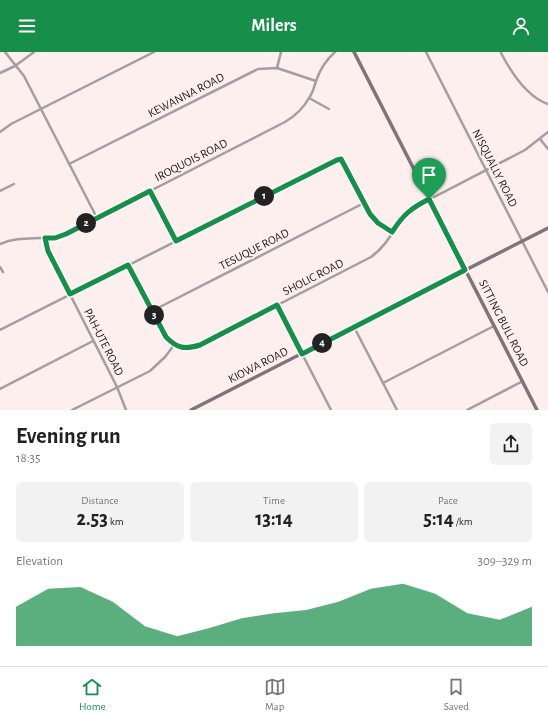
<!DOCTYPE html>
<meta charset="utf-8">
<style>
:root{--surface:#fff;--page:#f2f2f2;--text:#222;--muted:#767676;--line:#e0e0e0;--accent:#178e49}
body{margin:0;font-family:"Alegreya Sans",sans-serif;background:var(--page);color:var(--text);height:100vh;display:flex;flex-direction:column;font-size:15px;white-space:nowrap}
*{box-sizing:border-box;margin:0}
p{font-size:13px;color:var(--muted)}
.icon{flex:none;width:22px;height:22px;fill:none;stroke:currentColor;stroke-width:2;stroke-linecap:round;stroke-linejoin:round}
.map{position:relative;height:358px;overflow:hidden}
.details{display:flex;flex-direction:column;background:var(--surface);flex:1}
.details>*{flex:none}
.pin{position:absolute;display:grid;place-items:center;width:34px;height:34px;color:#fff;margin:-41px -17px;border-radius:50% 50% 50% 0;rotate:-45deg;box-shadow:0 0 4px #0007}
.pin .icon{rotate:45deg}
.km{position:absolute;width:20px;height:20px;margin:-10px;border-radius:50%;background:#222;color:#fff;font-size:11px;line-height:20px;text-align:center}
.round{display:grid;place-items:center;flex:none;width:42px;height:42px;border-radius:6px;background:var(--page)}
.overview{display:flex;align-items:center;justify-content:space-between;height:68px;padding:0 16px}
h1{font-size:22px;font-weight:700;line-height:30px}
.stats{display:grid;grid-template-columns:repeat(3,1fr);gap:6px;height:68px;padding:4px 16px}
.stats div{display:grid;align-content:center;border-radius:6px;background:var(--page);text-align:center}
.stats b{font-size:20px;font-weight:700}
.stats small{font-size:11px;font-weight:400}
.stats p{font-size:11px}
.chart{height:112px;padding:8px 16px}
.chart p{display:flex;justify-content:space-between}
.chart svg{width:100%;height:72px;margin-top:4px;fill:var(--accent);opacity:.7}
header{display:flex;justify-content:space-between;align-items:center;height:52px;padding:0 16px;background:var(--accent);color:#fff;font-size:18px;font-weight:700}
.tab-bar{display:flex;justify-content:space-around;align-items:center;height:56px;border-top:1px solid var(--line);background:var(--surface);font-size:11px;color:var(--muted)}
.tab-bar a{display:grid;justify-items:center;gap:2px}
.tab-bar .selected{color:var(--accent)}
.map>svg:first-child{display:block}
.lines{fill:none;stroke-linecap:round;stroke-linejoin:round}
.street{stroke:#a59da0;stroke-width:2.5}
.secondary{stroke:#807478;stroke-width:3.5}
.route-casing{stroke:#fff;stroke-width:8}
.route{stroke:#178e49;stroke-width:5}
.labels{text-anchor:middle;stroke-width:4;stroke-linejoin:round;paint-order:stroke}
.street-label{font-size:12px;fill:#292121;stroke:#fcefee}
</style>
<header><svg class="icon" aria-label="menu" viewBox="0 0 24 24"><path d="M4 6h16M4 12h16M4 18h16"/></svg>Milers<svg class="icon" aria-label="person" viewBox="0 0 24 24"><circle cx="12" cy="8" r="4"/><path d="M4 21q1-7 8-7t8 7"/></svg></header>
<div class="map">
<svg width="548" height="358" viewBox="0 0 548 358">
<rect width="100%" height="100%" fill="#fcefee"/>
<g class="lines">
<!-- street -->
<g class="street">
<path d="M5 0 24 24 97 166"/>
<path d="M426 0 548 240"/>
<path d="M501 1C511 20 527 45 548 52"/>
<path d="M277 16 281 0"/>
<path d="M0 21 15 14 34 0"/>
<path d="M309 46 329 57"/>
<path d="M0 80 11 72 154 0"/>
<path d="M540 87 548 97"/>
<path d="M69 112 258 17 277 16 316 29"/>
<path d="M0 139 14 132"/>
<path d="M150 139 176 189"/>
<path d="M45 186 48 199 117 335 126 358"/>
<path d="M0 192C22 182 43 190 66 182L285 70C295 64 303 57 309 46 313 41 314 35 316 29 320 17 326 8 335 0"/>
<path d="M129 213 166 285 174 293"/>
<path d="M0 215 3 220"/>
<path d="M277 253 331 358"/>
<path d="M152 259 364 151"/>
<path d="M354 275 397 358"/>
<path d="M0 278 337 108 341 107 370 162 378 171 393 180"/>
<path d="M383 331 494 274"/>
<path d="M0 337 93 289"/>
<path d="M72 358 150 319 165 305 174 293C183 296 190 296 200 293L371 205C388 193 395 174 409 158L525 98 548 80"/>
<path d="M467 358 523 329"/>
</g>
<!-- secondary -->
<g class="secondary">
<path d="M354 0 537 358"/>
<path d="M191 358 548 176"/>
</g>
</g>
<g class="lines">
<defs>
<path id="route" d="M341 107 370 162 378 171 392 180C404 162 410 157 429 147L465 218 302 302 277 253 200 293C184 298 177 296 166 285L128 213 70 242 48 199 45 186H55L66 182 150 139 176 189 337 108Z"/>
</defs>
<!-- route casing -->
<use href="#route" class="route-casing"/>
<!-- route -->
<use href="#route" class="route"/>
</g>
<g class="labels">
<!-- street labels -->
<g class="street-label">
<text transform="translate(186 43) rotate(-27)" y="4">KEWANNA ROAD</text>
<text transform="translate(191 108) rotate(-27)" y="4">IROQUOIS ROAD</text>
<text transform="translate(495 116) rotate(63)" y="4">NISQUALLY ROAD</text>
<text transform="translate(254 197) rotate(-27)" y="4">TESUQUE ROAD</text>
<text transform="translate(313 225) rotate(-27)" y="4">SHOLIC ROAD</text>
<text transform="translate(504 271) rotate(63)" y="4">SITTING BULL ROAD</text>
<text transform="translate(104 290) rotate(63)" y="4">PAH-UTE ROAD</text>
<text transform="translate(258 313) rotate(-27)" y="4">KIOWA ROAD</text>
</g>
</g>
</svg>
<div class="pin" style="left:429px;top:147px;background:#1e9e55"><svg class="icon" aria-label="arrive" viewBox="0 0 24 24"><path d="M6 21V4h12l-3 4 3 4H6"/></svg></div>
<b class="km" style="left:264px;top:144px">1</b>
<b class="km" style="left:86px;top:171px">2</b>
<b class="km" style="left:154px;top:263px">3</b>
<b class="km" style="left:322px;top:291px">4</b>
</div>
<section class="details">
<div class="overview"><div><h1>Evening run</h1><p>18:35</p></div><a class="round"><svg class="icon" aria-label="share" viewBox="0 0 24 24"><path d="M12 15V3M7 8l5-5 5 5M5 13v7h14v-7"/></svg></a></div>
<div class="stats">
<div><p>Distance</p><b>2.53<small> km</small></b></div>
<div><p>Time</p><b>13:14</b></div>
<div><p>Pace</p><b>5:14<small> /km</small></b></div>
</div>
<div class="chart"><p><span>Elevation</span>309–329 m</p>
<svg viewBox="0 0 160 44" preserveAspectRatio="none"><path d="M0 44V20L10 9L20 8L30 17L40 32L50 38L60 33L70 27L80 24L90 22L100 17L110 9L120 6L130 12L140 24L150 28L160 20V44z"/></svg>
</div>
</section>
<nav class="tab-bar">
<a class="selected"><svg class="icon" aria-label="home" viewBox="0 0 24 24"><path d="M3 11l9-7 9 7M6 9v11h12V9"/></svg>Home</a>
<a><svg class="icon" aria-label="map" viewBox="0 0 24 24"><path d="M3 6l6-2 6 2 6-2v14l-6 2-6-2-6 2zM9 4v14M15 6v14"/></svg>Map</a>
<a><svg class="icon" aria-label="saved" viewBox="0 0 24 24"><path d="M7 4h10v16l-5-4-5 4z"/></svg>Saved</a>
</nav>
